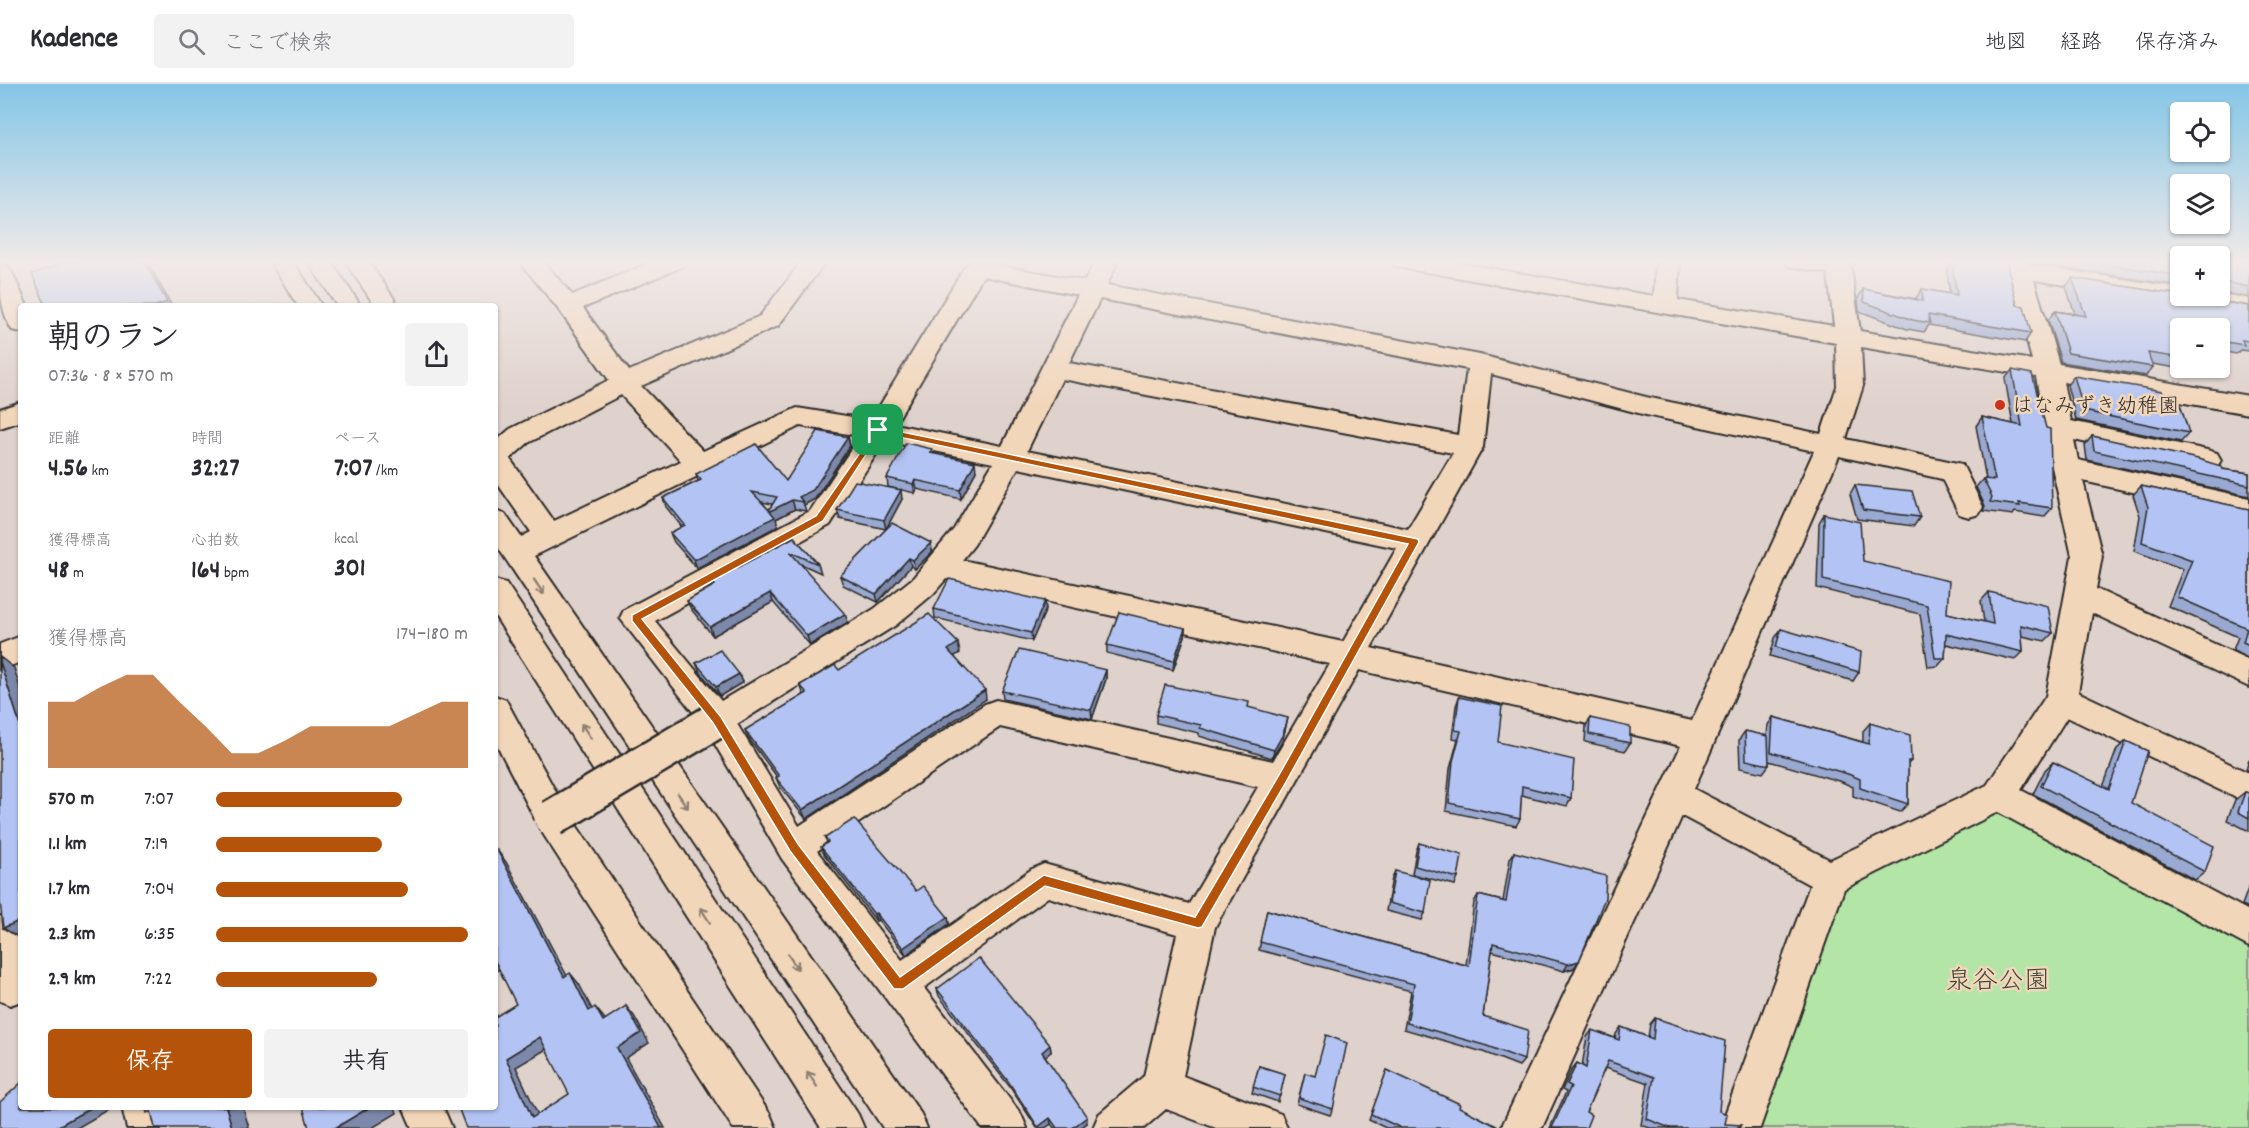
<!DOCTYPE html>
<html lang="ja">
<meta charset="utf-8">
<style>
:root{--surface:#fff;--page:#f2f2f3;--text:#2b2b33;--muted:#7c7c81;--line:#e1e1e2;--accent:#b45309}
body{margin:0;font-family:Dekko,"Klee One",sans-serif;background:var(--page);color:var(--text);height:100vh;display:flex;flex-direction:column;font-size:22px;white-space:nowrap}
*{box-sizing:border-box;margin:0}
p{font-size:20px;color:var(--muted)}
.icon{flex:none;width:33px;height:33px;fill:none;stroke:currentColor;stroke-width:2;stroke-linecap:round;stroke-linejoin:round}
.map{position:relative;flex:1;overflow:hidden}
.sheet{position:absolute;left:18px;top:219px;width:480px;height:807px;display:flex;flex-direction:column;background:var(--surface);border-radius:6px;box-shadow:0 2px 4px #0004}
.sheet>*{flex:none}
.fabs{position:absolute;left:2170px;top:18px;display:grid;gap:12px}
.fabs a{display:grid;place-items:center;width:60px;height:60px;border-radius:6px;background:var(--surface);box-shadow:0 2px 4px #0004;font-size:30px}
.pin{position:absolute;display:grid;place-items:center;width:51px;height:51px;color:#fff;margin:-26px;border-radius:12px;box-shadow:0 3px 9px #0006}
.round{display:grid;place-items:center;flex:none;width:63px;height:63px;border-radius:6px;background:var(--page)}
.head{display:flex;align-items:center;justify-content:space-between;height:102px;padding:0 30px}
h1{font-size:33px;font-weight:700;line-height:45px}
.metrics{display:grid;grid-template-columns:repeat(3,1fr);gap:9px;height:102px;padding:6px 30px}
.metrics div{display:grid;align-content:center}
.metrics b{font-size:26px;font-weight:700}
.metrics small{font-size:16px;font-weight:400}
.metrics p{font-size:16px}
.chart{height:168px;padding:12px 30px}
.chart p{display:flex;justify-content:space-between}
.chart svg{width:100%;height:108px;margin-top:6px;fill:var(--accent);opacity:.7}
.action{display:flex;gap:12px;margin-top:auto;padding:12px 30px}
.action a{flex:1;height:69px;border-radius:6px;background:var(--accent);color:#fff;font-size:24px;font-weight:700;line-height:69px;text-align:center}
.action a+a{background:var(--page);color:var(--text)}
ul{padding:0 30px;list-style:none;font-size:20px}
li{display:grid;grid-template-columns:96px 72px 1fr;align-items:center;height:45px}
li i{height:15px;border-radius:8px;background:var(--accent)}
header{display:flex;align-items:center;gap:36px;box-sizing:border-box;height:84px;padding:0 30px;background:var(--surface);border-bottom:2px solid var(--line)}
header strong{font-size:28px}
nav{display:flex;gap:33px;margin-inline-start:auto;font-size:21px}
.search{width:420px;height:54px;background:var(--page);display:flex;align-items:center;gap:15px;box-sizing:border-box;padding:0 21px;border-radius:6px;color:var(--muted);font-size:22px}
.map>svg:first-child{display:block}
.green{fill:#b2e5a6;stroke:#6e8868;stroke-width:1.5}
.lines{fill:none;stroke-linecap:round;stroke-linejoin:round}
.minor-casing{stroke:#2b2b2b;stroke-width:4}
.minor{fill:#f2d6b9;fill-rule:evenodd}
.minor-bridge-casing{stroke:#2b2b2b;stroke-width:40;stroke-linecap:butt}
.minor-bridge{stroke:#f2d6b9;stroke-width:35}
.wall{fill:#9aa9d2;stroke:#2b2b2b;stroke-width:1.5;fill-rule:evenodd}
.shaded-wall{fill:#7d89ab;stroke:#2b2b2b;stroke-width:1.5}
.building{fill:#b3c4f4;stroke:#2b2b2b;stroke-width:1.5;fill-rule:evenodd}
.oneway{stroke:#8e8072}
.route{fill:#b45309;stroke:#fff;stroke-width:1.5;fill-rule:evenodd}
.poi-dot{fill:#c8321e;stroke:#f2d6b9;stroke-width:2}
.labels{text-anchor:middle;stroke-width:5;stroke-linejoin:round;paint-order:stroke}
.poi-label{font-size:21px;fill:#2b2b2b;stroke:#f2d6b9;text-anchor:start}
.near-park-label{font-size:26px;fill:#3f473d;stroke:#f2d6b9}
</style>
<header>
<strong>Kadence</strong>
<div class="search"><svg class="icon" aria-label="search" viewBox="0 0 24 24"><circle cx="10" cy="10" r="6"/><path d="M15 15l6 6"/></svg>ここで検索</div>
<nav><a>地図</a><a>経路</a><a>保存済み</a></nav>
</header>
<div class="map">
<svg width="2249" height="1044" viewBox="0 0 2249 1044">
<rect width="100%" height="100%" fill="#dfd1cb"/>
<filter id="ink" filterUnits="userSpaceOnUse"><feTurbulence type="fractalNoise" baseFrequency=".0167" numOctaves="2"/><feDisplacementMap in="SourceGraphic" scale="12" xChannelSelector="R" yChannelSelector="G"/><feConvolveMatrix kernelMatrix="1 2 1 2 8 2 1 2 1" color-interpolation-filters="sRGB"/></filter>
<g filter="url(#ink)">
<!-- green -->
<path class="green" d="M1998 725 2249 859V1044H1753L1835 810Z"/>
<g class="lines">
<defs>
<g id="minor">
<path d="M270 177H293L322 222H298Z"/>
<path d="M308 177H331L361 222H337Z"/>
<path d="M345 177H368L399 222H375Z"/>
<path d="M519 177H543L572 211 654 177H687L684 182 583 224 629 287 760 232 802 177H826L778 242 641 302 703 367 797 324 871 336 964 184 968 179 974 177 1085 197 1095 177H1118L1107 201 1480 271 1646 313 1821 350 1837 302 1836 259 1403 184 1395 182 1392 177H1448L1654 212 1656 177H1680L1678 216 1834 242 1828 189 1788 182 1785 177H1850L1860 247 2032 276 2005 177H2029L2030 181 2181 204V212L2220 210 2249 214V230L2034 196 2059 280 2249 312V330L2063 298 2071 337 2207 366 2217 369 2221 376 2217 383 2207 386 2074 356 2078 376 2249 414V434L2083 397 2102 472 2096 505 2249 576V603L2092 529 2078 608 2249 689V720L2067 633 2021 706 2249 827V863L1998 728 1844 805 1760 1044H1720L1810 801 1682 732 1542 1044H1501L1681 662 1359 586 1215 843 1183 992 1281 1030 1287 1044H1216L1166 1025 1144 1044H1093L1099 1030 1144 992 1177 850 1048 813 924 904 1021 1030 1027 1044H982L782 775 706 645 620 534 624 526 810 427 860 352 800 342 534 472 921 1030 927 1044H883L495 459V427L505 430 521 453 531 448 495 396V358L510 345 609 296 559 226ZM983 192 1078 211 1002 362 895 340ZM1100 215 1467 285 1458 351 1069 279ZM1861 263 2036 293 2052 383 2072 472 2046 612 1987 701 1830 776 1694 705 1839 372 1942 395 1959 430 1969 433 1979 430 1983 423 1962 380 1846 355 1863 302ZM1491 290 1646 331 1814 367 1692 637 1371 564 1483 363ZM1062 295 1453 369 1408 445 1027 367ZM621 311 681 377 554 437 510 375 528 359ZM885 357 993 379 954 445 913 494 874 525 721 617 655 537 830 441ZM1018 384 1397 464 1343 558 962 476 974 461ZM946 495 1330 580 1273 677 996 616 985 620 799 742 737 640 896 541 933 510ZM1000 643 1258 703 1189 820 1044 780 1032 785 902 876 817 767Z"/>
<path d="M0 181 8 183 12 188 27 222H21V248L12 246C0 226 0 203 0 181Z"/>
<path d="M21 318V337L0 344V325Z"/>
<path d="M495 496 506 499 858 1030 864 1044H821L495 532Z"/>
<path d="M21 552V578L0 586V560Z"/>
<path d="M495 612 506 616 564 723 770 1030 776 1044H733L540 745 495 657Z"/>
<path d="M0 832 13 837 21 864V917L10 921 0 917Z"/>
<path d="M122 1023H162L167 1044H127Z"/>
<path d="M403 1023H443L452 1044H412Z"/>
</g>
</defs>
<!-- minor casing -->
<use href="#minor" class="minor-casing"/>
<!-- minor -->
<use href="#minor" class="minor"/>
<defs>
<path id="minor-bridge" d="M552 734 717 636"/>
</defs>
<!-- minor-bridge casing -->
<use href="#minor-bridge" class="minor-bridge-casing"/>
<!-- minor-bridge -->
<use href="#minor-bridge" class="minor-bridge"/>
</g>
<!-- wall -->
<g class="wall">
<path d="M1949 177H2006L2017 221 2031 249 2025 258 1929 241 1924 248 1907 245 1859 227 1858 214 1863 205 1917 215 1916 214 1922 205 1950 210 1947 190Z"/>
<path d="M2031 177H2181V202L2032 179Z"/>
<path d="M2220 177H2249V214L2220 208Z"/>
<path d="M2072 194 2249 222V267L2240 266 2236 270 2220 267V244H2181V284H2220L2214 290 2152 280 2153 283 2146 292 2061 278 2048 236 2055 227 2075 230 2066 203Z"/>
<path d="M2012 286 2052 424 2044 433 2015 428 2013 431 1983 427 1985 422 1976 403 1983 395H1986L1976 342 1982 333 2013 340 2005 295Z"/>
<path d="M2074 292 2164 312 2189 349 2181 358 2076 336 2067 301Z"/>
<path d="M2092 352 2222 385 2249 389V412L2087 376 2085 361Z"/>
<path d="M848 353 850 362 815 415 804 421 806 427 795 425 776 435 778 442 697 484 674 458 670 449 682 443 666 423 663 414 698 397 696 390 786 397ZM762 418 772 420 769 426Z"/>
<path d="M933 369 976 387 961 415 917 405 915 409 888 403 887 394Z"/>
<path d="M1855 401 1920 433 1914 442 1857 435 1850 410Z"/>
<path d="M2141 402 2249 425V575L2233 566 2238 553 2168 522 2183 485 2134 467 2140 432 2133 411Z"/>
<path d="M902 415 886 445 931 459 932 468 915 485 911 482 878 518 843 501 840 492 886 445 840 435 837 426Z"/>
<path d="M1824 430 1863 477 1947 529 1984 538 1981 517 1989 508 2053 549 2045 557 2022 552 2023 568 2015 576 1946 560 1945 574 1938 582 1928 583 1920 530 1817 504 1819 439Z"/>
<path d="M794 453 818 480 821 489 801 480 848 538 810 561 773 518 713 552 691 525 687 517 714 501 712 497Z"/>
<path d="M934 525H1046L1032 557 935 534Z"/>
<path d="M1185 544V552L1173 586 1107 569V561Z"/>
<path d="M1781 545 1859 588 1853 597 1770 572 1775 554Z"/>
<path d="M960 569 954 572 986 615 806 735 780 703 776 694 777 693 749 655 745 646 804 611 800 601 839 586Z"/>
<path d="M696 579 739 590 743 598 720 612 700 588Z"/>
<path d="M1106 586V595L1092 635 1003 615 1002 607Z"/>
<path d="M1459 613 1498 658 1571 714 1567 722 1521 711 1520 735 1516 742 1446 727 1450 685 1458 655 1452 654 1456 622Z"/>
<path d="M1248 624 1286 642 1282 658 1272 674 1199 652V649L1156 639V631Z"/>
<path d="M1773 633 1863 658V647L1870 639 1911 677 1908 680V720L1900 728 1853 712V703L1842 698 1769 677V681L1763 689 1740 684 1739 656 1745 647 1767 652 1768 641Z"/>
<path d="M1590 634 1630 659 1625 667 1585 658 1586 642Z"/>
<path d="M2126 657 2131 719 2205 788 2195 796 2033 710 2045 686 2053 678 2103 703 2117 665Z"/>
<path d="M2249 675V687L2246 685Z"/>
<path d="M2245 708 2249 709V747L2227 736 2235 716Z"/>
<path d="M825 754 916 807 948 833 949 840 906 871 878 836 876 837 824 770 821 763 827 758Z"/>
<path d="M1419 759 1458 794 1455 801 1412 790 1416 767Z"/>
<path d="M1514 768 1579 877 1574 884 1564 887 1492 867 1483 932 1524 976 1519 982 1483 968 1404 945 1411 907 1259 866 1267 826 1466 881 1474 818 1478 811 1503 817 1510 775Z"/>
<path d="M1395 787 1425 829 1422 836 1386 827 1392 794Z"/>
<path d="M2249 802V824L2242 821Z"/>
<path d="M937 905 1050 961 1051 968 1045 972 1087 1039 1080 1044H1054L1051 1040 1045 1044H1037L1010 1003 939 912Z"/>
<path d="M1655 934 1719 1027 1725 1040 1739 1044H1650L1641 1041 1648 999 1605 984 1586 1028V1044H1550L1566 1008 1562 1006 1572 985 1577 979 1582 982 1587 953 1592 946 1615 954 1616 950 1621 943 1648 953 1650 940Z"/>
<path d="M1259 982 1285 990 1278 1018 1252 1009Z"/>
<path d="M1387 986 1459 1023 1500 1044H1386L1369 1036Z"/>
<path d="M1305 989 1333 1025 1330 1031 1297 1020Z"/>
</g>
<!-- shaded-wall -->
<g class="shaded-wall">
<path d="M144 177H147L172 222H155Z"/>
<path d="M848 353 850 362 815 415 804 421 803 418 799 413Z"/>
<path d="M975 378 976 387 961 415 960 406Z"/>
<path d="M915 396 917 405 915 409 913 400Z"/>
<path d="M901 406 902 415 886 445 884 436Z"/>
<path d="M792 416 795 425 776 435 778 442 697 484 694 476 770 427Z"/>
<path d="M931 459 932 468 915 485 913 476Z"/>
<path d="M909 474 911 482 878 518 876 510Z"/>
<path d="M770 509 773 518 713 552 710 543Z"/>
<path d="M1045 517 1046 525 1032 557 1031 549Z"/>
<path d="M845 530 848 538 810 561 807 552Z"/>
<path d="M1185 544V552L1173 586 1174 577Z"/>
<path d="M958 559 960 569 950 575 948 566Z"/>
<path d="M0 573 14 584 21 607V644L0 578Z"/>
<path d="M1106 586V595L1092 635 1091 626Z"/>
<path d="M739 590 743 598 720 612 716 603Z"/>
<path d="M985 606 986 615 806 735 802 726Z"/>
<path d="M1288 634 1282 658 1272 674 1274 666Z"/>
<path d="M497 766 506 778 573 903 564 893Z"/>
<path d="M876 829 878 836 876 837 874 830Z"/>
<path d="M948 833 949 840 906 871 903 864Z"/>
<path d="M21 836V855L3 844Z"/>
<path d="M495 875 503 883 495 888Z"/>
<path d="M1579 877 1574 884 1564 887 1568 880Z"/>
<path d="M570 889 579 900 598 937 589 927Z"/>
<path d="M626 922 634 932 649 959 626 974 665 1044H661L617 964Z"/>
<path d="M595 923 604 934 612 947 603 937Z"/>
<path d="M540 953 550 963 516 983 543 1042 532 1034 506 974Z"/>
<path d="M1050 961 1051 968 1043 974 1042 968Z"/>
<path d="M92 1023H107L108 1026 77 1044H55Z"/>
<path d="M226 1023H243L249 1044H232Z"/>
<path d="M370 1023H395L397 1029 372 1044H335Z"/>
<path d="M1087 1033V1039L1080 1044H1072Z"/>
<path d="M1050 1034 1051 1040 1045 1044H1039L1038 1043Z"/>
</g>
<!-- building -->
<g class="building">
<path d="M69 177H144L167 218 155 222H46L32 190Z"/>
<path d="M1953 177H2006L2017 221 2024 222 2031 249 1928 231 1930 239 1913 236 1864 218 1863 205 1923 217 1922 205 1957 211 1952 181Z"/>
<path d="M2087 177H2181V192Z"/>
<path d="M2220 177H2249V203L2228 199H2220Z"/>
<path d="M2072 194 2249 222V257L2242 256 2244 261 2220 257V244H2181V274L2148 269 2153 283 2068 269 2055 227 2086 232Z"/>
<path d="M2012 286 2032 290 2046 344 2050 345 2052 424 2019 419 2020 422 1990 418 1992 413 1983 395 1995 396 1982 333 2022 342Z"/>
<path d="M2074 292 2162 307 2164 312 2178 314 2189 349 2084 327Z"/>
<path d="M818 347 848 353 813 406 799 413 803 418 792 416 770 427 775 433 694 476 670 449 685 441 663 414 701 396 696 390 756 360 786 397ZM752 408 777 413 769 426Z"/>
<path d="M2092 352 2198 375 2221 382 2222 385 2249 389V401L2094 367Z"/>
<path d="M906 359 932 365 930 369 975 378 960 406 915 396 913 400 887 394Z"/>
<path d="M855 397 901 406 884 436 837 426Z"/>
<path d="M1855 401 1912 407 1920 433 1863 426Z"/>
<path d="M2141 402 2249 425V561L2243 558 2247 544 2177 513 2192 476 2142 458 2148 423Z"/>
<path d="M1824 430 1860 438 1863 477 1949 497 1947 529 1993 540 1989 508 2048 522 2053 549 2021 541 2023 568 1946 550 1945 574H1935L1927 521 1823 496Z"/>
<path d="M892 439 931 459 913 476 909 474 876 510 840 492Z"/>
<path d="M794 453 818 480 790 468 845 530 807 552 770 509 710 543 687 517 715 501 712 497Z"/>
<path d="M949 495 1045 517 1031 549 934 525Z"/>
<path d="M1119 528 1185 544 1174 577 1107 561Z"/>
<path d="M929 530 958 559 948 566 985 606 802 726 776 694 779 692 745 646 807 609 800 601 835 581 839 586Z"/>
<path d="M1781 545 1861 568 1859 588 1776 563Z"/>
<path d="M720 566 739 590 716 603 696 579Z"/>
<path d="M1019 566 1106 586 1091 626 1002 607Z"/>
<path d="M0 578 21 644V836L3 844 0 817Z"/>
<path d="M1165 601 1249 618 1248 623 1288 634 1283 650 1274 666 1200 644 1201 641 1156 631Z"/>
<path d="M1459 613 1502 622 1498 658 1574 676 1571 714 1522 702 1520 735 1449 719 1453 677 1461 647 1455 646Z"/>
<path d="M1773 633 1869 660 1870 639 1910 651 1911 677H1908V720L1860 704V695L1848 690 1771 668Z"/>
<path d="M1590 634 1630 643V659L1589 650Z"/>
<path d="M1745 647 1768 652 1769 681 1746 676Z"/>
<path d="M2126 657 2148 667 2131 719 2214 762 2205 788 2041 702 2053 678 2109 705Z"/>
<path d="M2245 708 2249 709V734L2238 728Z"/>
<path d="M854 735 916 807 923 802 948 833 903 864 876 829 874 830 821 763 828 758 825 754Z"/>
<path d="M1419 759 1462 771 1458 794 1415 782Z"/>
<path d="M497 766 564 893 570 889 589 927 595 923 603 937 626 922 641 949 617 964 661 1044H466L458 1023H495V933L516 920 495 877V767ZM540 953 569 1010 532 1034 506 974Z"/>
<path d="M1514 768 1606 792 1605 814 1579 877 1568 880 1493 859 1483 932 1528 946 1524 976 1487 962 1407 939 1414 900 1260 858 1267 826 1469 882 1478 811 1506 818Z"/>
<path d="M1395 787 1430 796 1425 829 1389 819Z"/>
<path d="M979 874 1050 961 1042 968 1087 1033 1072 1044H1057L1050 1034 1038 1043 1008 997 937 905Z"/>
<path d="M1655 934 1725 957 1719 1027 1727 1030 1725 1040 1741 1041 1739 1044H1670L1647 1035 1654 993 1608 977 1586 1028 1591 1031 1586 1044H1552L1571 1002 1567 1000 1577 979 1586 984 1592 946 1619 956 1621 943 1653 955Z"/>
<path d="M1326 951 1347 959 1333 1025 1299 1014 1305 989 1315 992Z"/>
<path d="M1259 982 1285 990 1280 1012 1253 1003Z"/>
<path d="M1387 986 1460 1020 1459 1023 1500 1044H1401L1371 1030Z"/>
<path d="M21 999V1023H92L55 1044H0V1018Z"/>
<path d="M145 1023H226L232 1044H155L151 1027 147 1029Z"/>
<path d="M303 1023H370L335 1044H309Z"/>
</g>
<!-- one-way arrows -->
<defs><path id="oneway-shaft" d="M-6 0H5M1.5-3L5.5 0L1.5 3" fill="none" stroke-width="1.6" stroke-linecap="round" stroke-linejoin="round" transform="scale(1.5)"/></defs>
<g class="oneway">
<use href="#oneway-shaft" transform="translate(539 503) rotate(56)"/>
<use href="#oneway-shaft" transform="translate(586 647) rotate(-123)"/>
<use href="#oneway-shaft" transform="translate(683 717) rotate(56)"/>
<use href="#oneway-shaft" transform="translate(705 831) rotate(-123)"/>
<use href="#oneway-shaft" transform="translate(793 878) rotate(56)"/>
<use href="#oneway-shaft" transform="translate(812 995) rotate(-123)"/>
</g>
</g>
<!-- sky -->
<linearGradient id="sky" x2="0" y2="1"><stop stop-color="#84c6e7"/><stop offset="0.55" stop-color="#f1eae8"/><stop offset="1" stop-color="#f1eae8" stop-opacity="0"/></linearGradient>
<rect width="2249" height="324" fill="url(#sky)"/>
<!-- route -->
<path class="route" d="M878 343 1418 455 1419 458 1286 698 1202 843 1198 844 1045 802 903 905H894L790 767 713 639 632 537V531L816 432ZM880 349 1408 460 1279 691 1195 833 1044 791 900 893 798 760 721 633 642 535 823 437Z"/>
<!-- markers -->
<circle class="poi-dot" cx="2000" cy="321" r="6"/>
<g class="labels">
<!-- poi labels -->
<g class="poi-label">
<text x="2012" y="328">はなみずき幼稚園</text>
</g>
<!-- near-park labels -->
<g class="near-park-label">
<text x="1998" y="904">泉谷公園</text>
</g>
</g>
</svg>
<div class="fabs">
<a><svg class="icon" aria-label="locate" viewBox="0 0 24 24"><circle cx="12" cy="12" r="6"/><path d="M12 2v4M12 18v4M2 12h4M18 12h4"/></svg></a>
<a><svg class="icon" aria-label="layers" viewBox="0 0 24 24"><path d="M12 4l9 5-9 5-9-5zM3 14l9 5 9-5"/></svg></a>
<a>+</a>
<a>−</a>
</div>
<div class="pin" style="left:878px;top:346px;background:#1e9e55"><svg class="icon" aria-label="arrive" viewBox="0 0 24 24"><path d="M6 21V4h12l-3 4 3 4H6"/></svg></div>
<section class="sheet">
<div class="head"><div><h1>朝のラン</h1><p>07:36 · 8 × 570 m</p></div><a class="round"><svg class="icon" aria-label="share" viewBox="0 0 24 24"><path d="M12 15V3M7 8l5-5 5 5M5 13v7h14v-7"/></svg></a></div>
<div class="metrics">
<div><p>距離</p><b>4.56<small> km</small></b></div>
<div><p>時間</p><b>32:27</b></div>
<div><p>ペース</p><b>7:07<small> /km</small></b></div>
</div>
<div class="metrics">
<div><p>獲得標高</p><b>48<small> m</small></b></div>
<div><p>心拍数</p><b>164<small> bpm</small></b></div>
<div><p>kcal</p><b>301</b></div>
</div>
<div class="chart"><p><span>獲得標高</span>174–180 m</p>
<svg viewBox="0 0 160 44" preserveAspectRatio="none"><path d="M0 44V17L10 17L20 11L30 6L40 6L50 17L60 27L70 38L80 38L90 33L100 27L110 27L120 27L130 27L140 22L150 17L160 17V44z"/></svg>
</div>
<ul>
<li><b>570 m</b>7:07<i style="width:74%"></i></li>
<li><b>1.1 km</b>7:19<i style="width:66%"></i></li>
<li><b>1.7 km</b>7:04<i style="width:76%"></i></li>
<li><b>2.3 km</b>6:35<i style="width:100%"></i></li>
<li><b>2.9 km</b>7:22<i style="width:64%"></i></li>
</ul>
<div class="action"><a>保存</a><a>共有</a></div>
</section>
</div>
